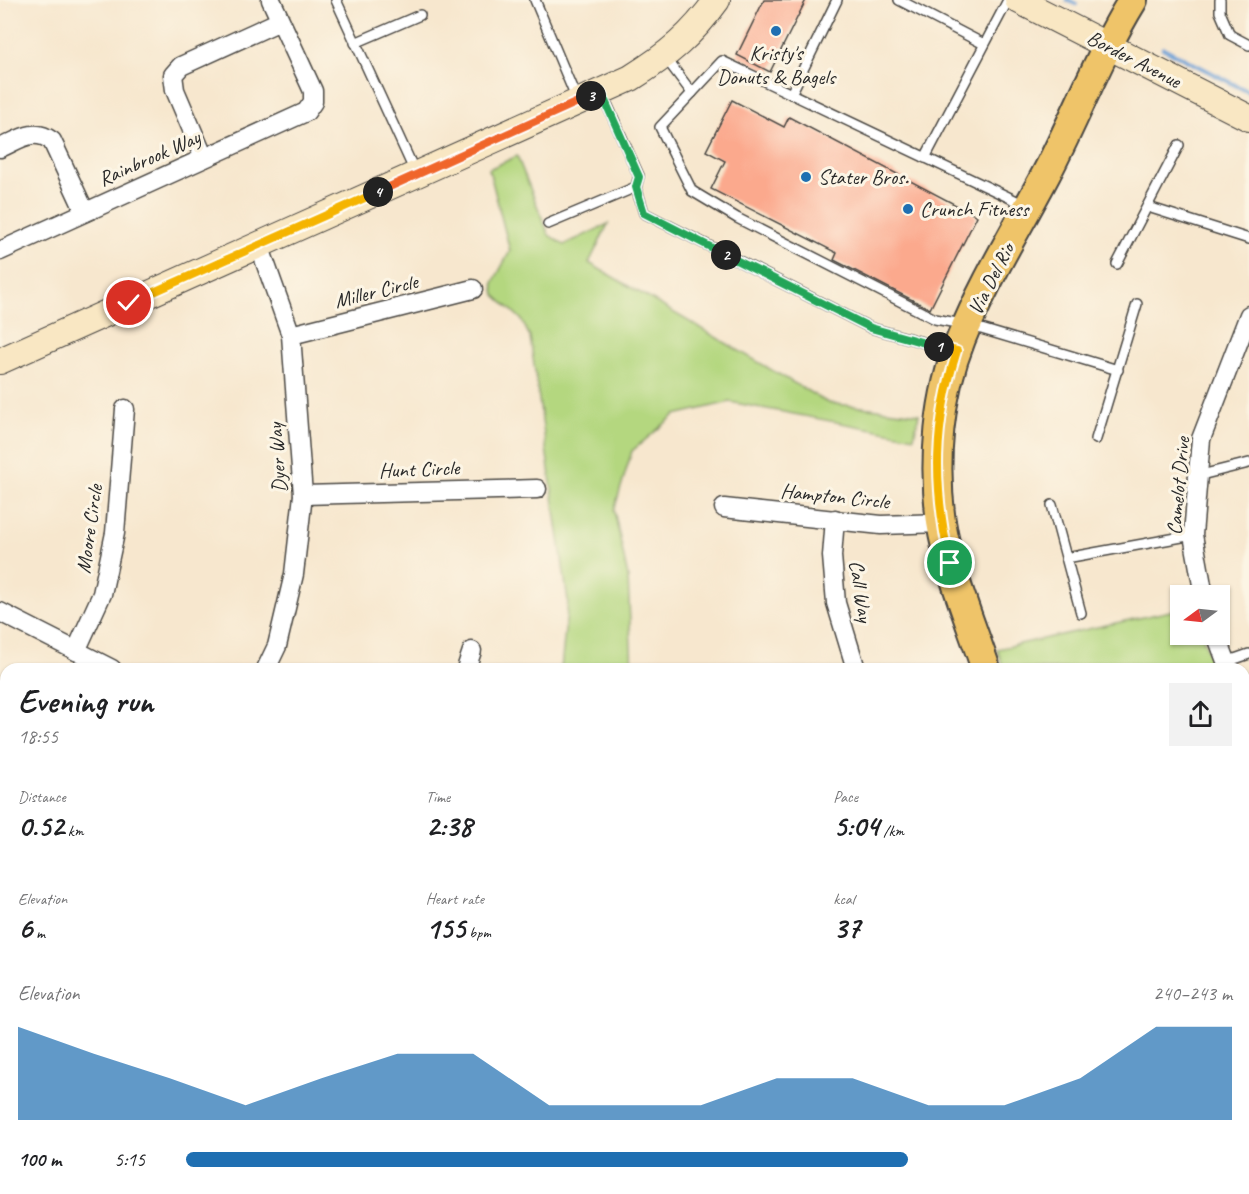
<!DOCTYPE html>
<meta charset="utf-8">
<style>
:root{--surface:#fff;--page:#f2f2f2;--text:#202124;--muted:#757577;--accent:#1f6fb2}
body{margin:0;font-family:Caveat,sans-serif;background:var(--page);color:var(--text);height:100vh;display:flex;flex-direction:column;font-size:22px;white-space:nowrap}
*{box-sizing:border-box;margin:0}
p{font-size:20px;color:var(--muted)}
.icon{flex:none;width:33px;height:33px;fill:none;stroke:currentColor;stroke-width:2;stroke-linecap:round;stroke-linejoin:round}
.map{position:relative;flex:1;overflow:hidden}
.drawer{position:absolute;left:0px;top:663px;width:1250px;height:531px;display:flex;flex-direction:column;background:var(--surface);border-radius:18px 18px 0 0;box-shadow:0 2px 4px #0004}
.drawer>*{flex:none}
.needle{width:39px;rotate:255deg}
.fabs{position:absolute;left:1170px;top:585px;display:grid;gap:12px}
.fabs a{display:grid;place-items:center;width:60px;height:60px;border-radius:0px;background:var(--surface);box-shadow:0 2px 4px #0004;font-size:30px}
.pin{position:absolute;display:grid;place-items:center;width:51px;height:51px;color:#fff;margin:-26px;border:3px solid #fff;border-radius:50%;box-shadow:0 2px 6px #0007}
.km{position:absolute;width:30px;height:30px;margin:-15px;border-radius:50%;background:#222;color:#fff;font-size:16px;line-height:30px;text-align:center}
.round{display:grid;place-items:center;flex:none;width:63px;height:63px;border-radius:0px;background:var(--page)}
.summary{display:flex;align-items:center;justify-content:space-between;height:102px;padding:0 18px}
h1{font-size:33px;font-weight:700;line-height:45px}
.figures{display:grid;grid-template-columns:repeat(3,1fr);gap:9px;height:102px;padding:6px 18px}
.figures div{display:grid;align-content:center}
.figures b{font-size:30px;font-weight:700}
.figures small{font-size:16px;font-weight:400}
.figures p{font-size:16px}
.chart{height:168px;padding:12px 18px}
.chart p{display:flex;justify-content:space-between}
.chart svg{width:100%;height:108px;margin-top:6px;fill:var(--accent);opacity:.7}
ul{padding:0 18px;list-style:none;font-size:20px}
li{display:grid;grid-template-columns:96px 72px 1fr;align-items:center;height:45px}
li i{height:15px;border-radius:8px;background:var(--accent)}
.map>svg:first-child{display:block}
.green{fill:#b4d77f;stroke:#708155;stroke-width:1.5}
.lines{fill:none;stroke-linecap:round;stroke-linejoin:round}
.stream{stroke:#689ed5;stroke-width:4.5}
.building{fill:#fba98d}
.lane-casing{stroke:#4a4743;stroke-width:12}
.street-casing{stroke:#4a4743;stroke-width:21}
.secondary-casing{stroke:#4a4743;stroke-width:28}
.primary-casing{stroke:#4a4743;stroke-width:32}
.lane{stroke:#fff;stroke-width:9}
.street{stroke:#fff;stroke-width:18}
.secondary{stroke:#f9e7c3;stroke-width:26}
.primary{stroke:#efc469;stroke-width:28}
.split-1-casing{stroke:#fff;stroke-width:12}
.split-2-casing{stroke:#fff;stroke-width:12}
.split-3-casing{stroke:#fff;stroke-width:12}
.split-4-casing{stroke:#fff;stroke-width:12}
.split-5-casing{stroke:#fff;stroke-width:12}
.split-1{stroke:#f5b400;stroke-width:8}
.split-2{stroke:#22a559;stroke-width:8}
.split-3{stroke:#22a559;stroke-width:8}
.split-4{stroke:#f0652b;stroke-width:8}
.split-5{stroke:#f5b400;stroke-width:8}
.poi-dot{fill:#1f6fb2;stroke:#fcf5e5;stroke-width:2}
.labels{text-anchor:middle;stroke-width:6;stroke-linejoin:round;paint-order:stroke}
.poi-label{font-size:21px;fill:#2b2b2b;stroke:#fcf5e5;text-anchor:start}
.street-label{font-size:21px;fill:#2b2b2b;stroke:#fcf5e5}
</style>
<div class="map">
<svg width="1249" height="1194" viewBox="0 0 1249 1194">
<rect width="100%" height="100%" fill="#fcf5e5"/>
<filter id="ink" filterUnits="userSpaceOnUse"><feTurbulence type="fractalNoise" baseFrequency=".0167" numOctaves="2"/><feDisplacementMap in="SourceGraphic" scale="12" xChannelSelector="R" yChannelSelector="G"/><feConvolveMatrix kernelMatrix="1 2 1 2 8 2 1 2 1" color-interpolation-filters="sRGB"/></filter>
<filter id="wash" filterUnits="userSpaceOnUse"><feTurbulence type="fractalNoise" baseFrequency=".008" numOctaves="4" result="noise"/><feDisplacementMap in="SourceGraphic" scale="24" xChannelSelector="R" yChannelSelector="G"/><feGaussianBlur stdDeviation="1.35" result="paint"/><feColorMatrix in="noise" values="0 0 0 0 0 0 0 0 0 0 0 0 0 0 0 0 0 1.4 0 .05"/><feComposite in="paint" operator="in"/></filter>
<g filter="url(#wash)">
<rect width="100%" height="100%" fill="#f7e7ce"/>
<!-- green -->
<g class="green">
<path d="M517 156 549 235 564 245 608 224 589 263 828 403 919 414 914 437 730 402 675 415 632 451 614 510 628 577 632 669H561L568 601 530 337 521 319 495 295 493 283 510 251 489 169Z"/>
<path d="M1180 609V634L1202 635 1214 669H1004L997 649Z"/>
</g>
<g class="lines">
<!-- stream -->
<g class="stream">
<path d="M1067 0 1076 4"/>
<path d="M1163 48 1249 92"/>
</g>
</g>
<g id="blocks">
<!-- building -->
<g class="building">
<path d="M764 0H806L770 72 737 55Z"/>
<path d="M732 100 784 127 789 117 977 216 930 309 834 260 837 253 711 189 725 161 706 151Z"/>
</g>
</g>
</g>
<g filter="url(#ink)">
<use href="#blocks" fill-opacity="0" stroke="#4a4743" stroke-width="1.5"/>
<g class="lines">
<defs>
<g id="lane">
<path d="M336 0 415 172"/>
<path d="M535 0 577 100"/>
<path d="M899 0 984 44"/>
<path d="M1220 0V12L1230 35 1249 45"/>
<path d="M355 43 420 15"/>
<path d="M665 57 692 93 660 127 692 191 737 218 935 319 968 325 1118 370"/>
<path d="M602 93 639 176 636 187"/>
<path d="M692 93 722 61 1025 205"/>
<path d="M791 94 837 0"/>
<path d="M925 158 1008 0"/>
<path d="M1148 207 1249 239"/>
<path d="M548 224 636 187 644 213 871 328 955 351"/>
<path d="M1117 264 1179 145"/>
<path d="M1096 439 1137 304"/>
<path d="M1197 476 1249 463"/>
<path d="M1052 505 1081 613"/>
<path d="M1066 558 1193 535"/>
<path d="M1226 662 1249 654"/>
<path d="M1244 916 1249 914"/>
<path d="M1244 1033 1249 1054"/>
<path d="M1244 1117 1249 1115"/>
</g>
<g id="street">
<path d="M0 148C19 140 33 127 52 141L85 212"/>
<path d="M204 158 175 90 173 75 181 66 280 21"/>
<path d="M259 245 291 335 303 495 294 574 277 646 266 669"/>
<path d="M0 251 306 112 313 102V91L271 0"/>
<path d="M291 335 473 289"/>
<path d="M303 495 537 489"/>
<path d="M724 508 881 525 941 523"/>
<path d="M835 519 832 556 836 603 856 669"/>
<path d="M1204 596 1193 535 1201 439 1249 315"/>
<path d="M0 612 112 669"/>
<path d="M1216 634 1229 669"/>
<path d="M76 651 102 594 115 533 125 409"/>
<path d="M466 669 472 651"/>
<path d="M1244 711 1249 726"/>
<path d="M0 836 6 839"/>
<path d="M0 1071 6 1074"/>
<path d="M228 1188 240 1194"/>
<path d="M687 1188 699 1194"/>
</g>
<g id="secondary">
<path d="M1018 0 1249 118"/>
<path d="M0 361 631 78C668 55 692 35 717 0"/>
</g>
<g id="primary">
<path d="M986 669C970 621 949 572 941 522 933 462 938 396 961 339 984 282 1017 229 1046 174 1076 117 1099 55 1133 0"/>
<path d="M1104 1194 1105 1188"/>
</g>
</defs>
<!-- lane casing -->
<use href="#lane" class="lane-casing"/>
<!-- street casing -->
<use href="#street" class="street-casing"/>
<!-- secondary casing -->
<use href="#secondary" class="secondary-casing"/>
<!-- primary casing -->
<use href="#primary" class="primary-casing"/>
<!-- lane -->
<use href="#lane" class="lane"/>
<!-- street -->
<use href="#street" class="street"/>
<!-- secondary -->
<use href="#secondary" class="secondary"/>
<!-- primary -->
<use href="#primary" class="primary"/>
</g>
</g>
<g class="lines" filter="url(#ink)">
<defs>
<path id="split-1" d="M939 347 957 351C933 426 933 486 950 563"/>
<path id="split-2" d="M726 255 871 328 939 347"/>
<path id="split-3" d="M591 96 601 92 639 177 636 187 644 213 726 255"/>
<path id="split-4" d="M378 192 591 96"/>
<path id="split-5" d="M129 303 378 192"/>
</defs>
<!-- split-1 casing -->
<use href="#split-1" class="split-1-casing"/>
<!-- split-2 casing -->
<use href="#split-2" class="split-2-casing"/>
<!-- split-3 casing -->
<use href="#split-3" class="split-3-casing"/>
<!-- split-4 casing -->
<use href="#split-4" class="split-4-casing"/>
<!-- split-5 casing -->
<use href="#split-5" class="split-5-casing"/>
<!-- split-1 -->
<use href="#split-1" class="split-1"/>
<!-- split-2 -->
<use href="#split-2" class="split-2"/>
<!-- split-3 -->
<use href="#split-3" class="split-3"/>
<!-- split-4 -->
<use href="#split-4" class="split-4"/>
<!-- split-5 -->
<use href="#split-5" class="split-5"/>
</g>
<!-- markers -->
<g class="poi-dot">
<circle cx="776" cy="31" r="6"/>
<circle cx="806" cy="177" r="6"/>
<circle cx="908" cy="209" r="6"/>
</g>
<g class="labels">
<!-- poi labels -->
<g class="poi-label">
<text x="776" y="60" text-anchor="middle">Kristy's<tspan x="776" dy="24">Donuts &amp; Bagels</tspan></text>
<text x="818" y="184">Stater Bros.</text>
<text x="920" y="216">Crunch Fitness</text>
</g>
<!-- street labels -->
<g class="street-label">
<text transform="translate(1134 59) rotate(27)" y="7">Border Avenue</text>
<text transform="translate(149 158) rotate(-24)" y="7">Rainbrook Way</text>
<text transform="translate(991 279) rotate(-63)" y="7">Via Del Rio</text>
<text transform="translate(376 291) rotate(-14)" y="7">Miller Circle</text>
<text transform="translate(277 458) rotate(-94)" y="7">Dyer Way</text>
<text transform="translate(419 469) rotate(-2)" y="7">Hunt Circle</text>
<text transform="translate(1178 486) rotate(-85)" y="7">Camelot Drive</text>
<text transform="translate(835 496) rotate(6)" y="7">Hampton Circle</text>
<text transform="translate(89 529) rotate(-82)" y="7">Moore Circle</text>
<text transform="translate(861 591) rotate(81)" y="7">Call Way</text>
</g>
</g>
</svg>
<div class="fabs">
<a><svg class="needle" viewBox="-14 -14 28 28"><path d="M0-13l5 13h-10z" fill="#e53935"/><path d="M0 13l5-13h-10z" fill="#757577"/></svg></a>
</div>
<div class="pin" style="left:950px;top:563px;background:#1e9e55"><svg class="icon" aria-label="arrive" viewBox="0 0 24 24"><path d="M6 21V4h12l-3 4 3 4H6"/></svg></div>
<div class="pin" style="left:129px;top:303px;background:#d93025"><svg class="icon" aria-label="check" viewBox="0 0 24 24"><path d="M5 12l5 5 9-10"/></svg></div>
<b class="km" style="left:939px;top:347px">1</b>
<b class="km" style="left:726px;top:255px">2</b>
<b class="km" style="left:591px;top:96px">3</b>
<b class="km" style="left:378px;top:192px">4</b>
<section class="drawer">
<div class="summary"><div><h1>Evening run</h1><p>18:55</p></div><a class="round"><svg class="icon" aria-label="share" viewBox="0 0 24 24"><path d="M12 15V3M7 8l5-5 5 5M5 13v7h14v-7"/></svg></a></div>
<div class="figures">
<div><p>Distance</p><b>0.52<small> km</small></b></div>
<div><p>Time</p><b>2:38</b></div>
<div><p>Pace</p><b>5:04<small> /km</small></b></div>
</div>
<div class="figures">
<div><p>Elevation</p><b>6<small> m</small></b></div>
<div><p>Heart rate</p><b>155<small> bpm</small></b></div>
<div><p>kcal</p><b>37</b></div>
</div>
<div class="chart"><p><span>Elevation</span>240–243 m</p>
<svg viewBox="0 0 160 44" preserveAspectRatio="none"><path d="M0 44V6L10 17L20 27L30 38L40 27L50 17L60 17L70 38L80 38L90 38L100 27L110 27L120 38L130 38L140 27L150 6L160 6V44z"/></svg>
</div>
<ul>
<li><b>100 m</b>5:15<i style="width:69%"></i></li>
</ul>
</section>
</div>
